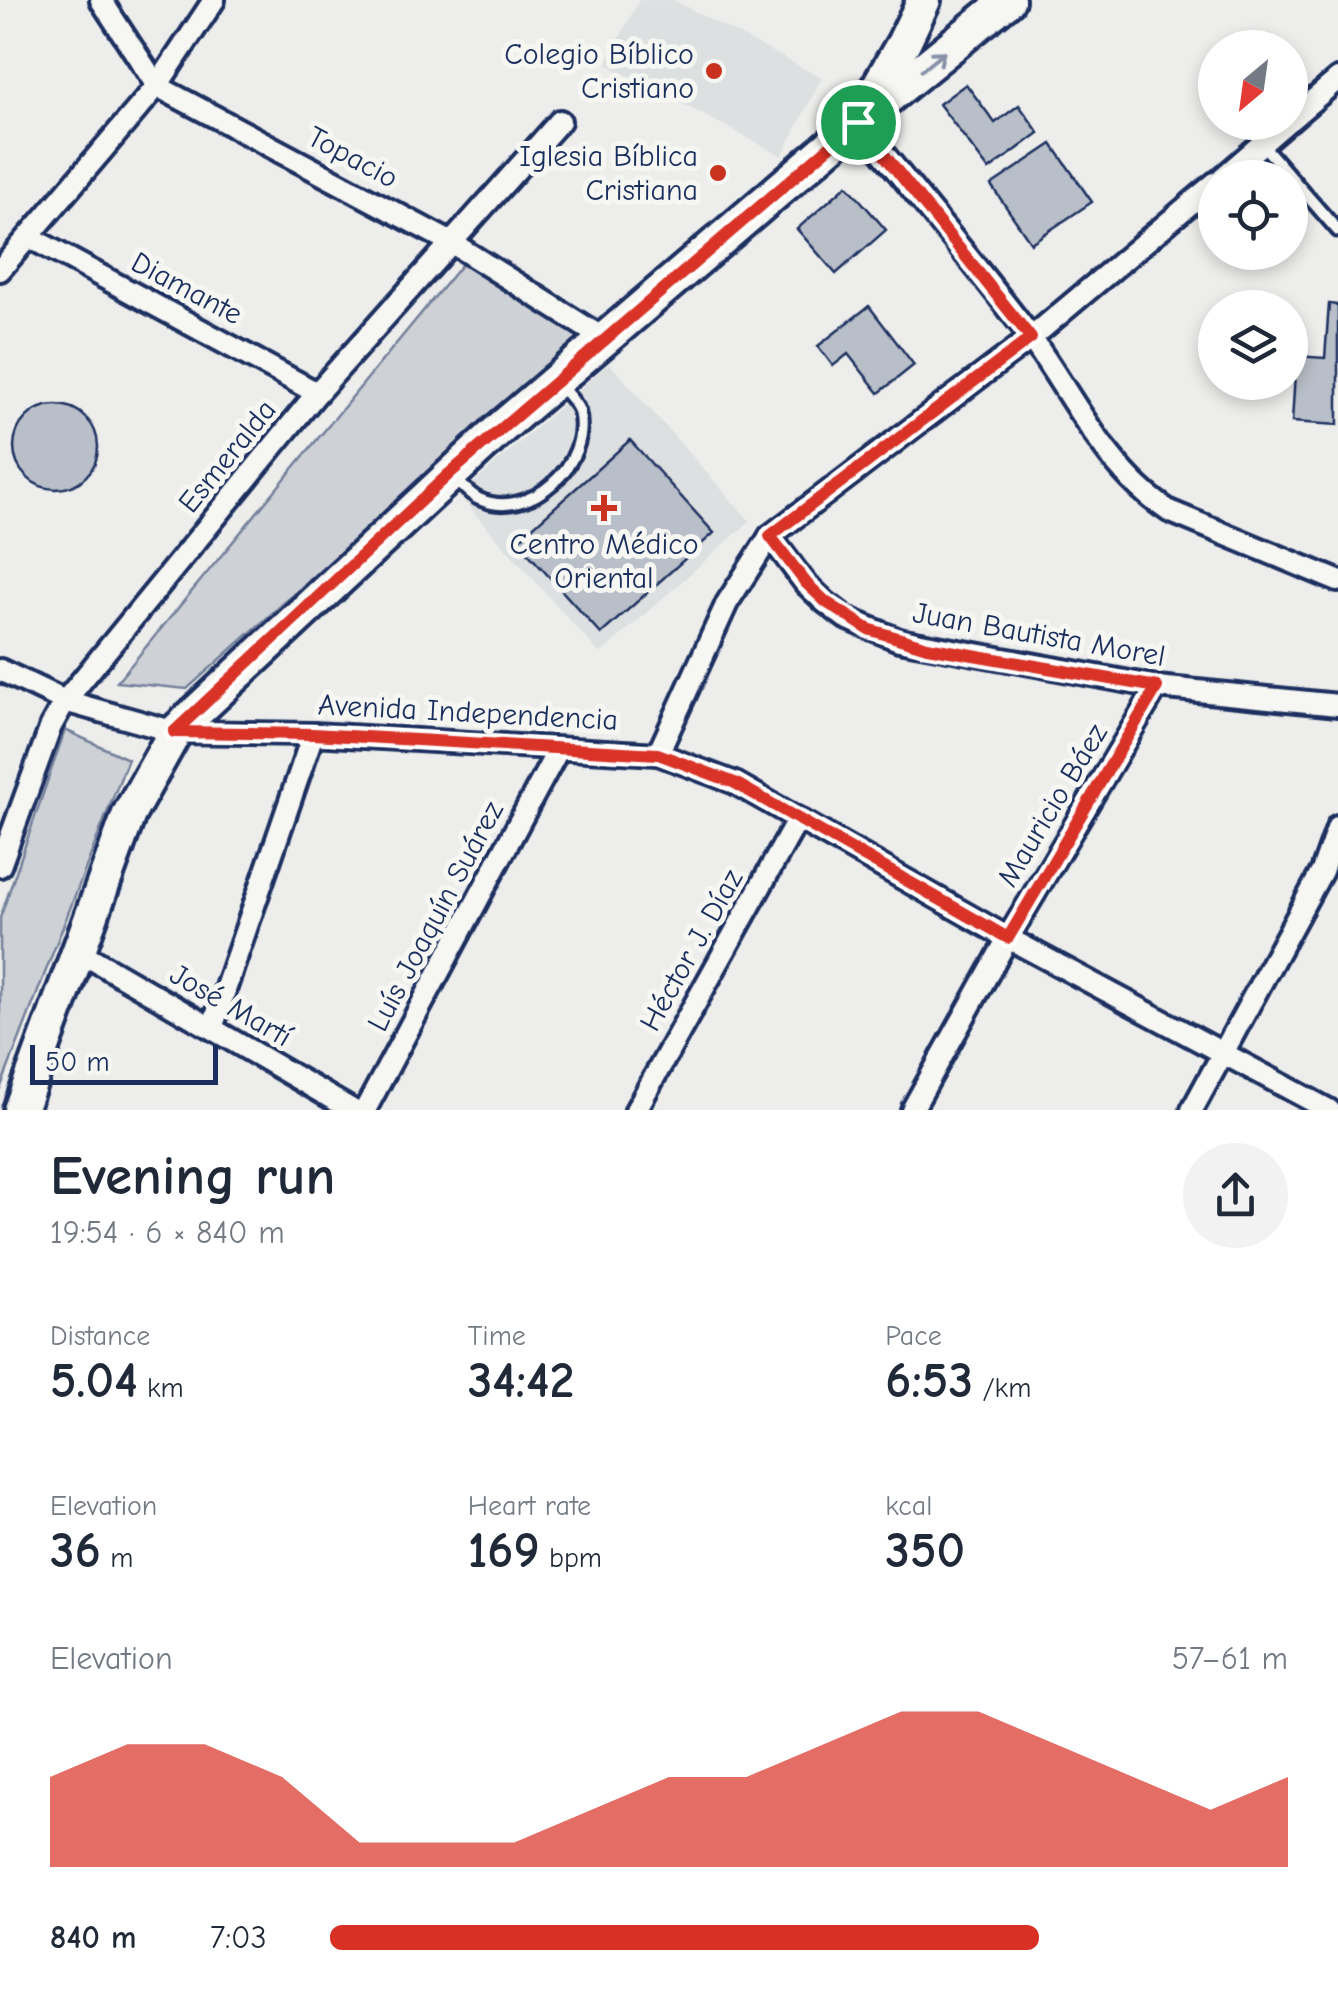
<!DOCTYPE html>
<meta charset="utf-8">
<style>
:root{--surface:#fff;--page:#f2f2f3;--text:#1f2937;--muted:#747a83;--accent:#d93025}
body{margin:0;font-family:"Comic Neue",sans-serif;background:var(--page);color:var(--text);height:100vh;display:flex;flex-direction:column;font-size:38px;white-space:nowrap}
*{box-sizing:border-box;margin:0}
p{font-size:32px;color:var(--muted)}
.icon{flex:none;width:55px;height:55px;fill:none;stroke:currentColor;stroke-width:2;stroke-linecap:round;stroke-linejoin:round}
.map{position:relative;height:1110px;overflow:hidden}
.details{display:flex;flex-direction:column;background:var(--surface);flex:1}
.details>*{flex:none}
.needle{width:65px;rotate:209deg}
.fabs{position:absolute;left:1198px;top:30px;display:grid;gap:20px}
.fabs a{display:grid;place-items:center;width:110px;height:110px;border-radius:50%;background:var(--surface);box-shadow:0 5px 15px #0003;font-size:50px}
.scale{position:absolute;left:30px;bottom:25px;width:188px;box-sizing:border-box;padding-left:10px;border:5px solid #1b2f5e;border-top:0;font-size:28px;line-height:35px;white-space:nowrap;color:#1b2f5e;-webkit-text-stroke:8px #f6f6f2;paint-order:stroke}
.pin{position:absolute;display:grid;place-items:center;width:85px;height:85px;color:#fff;margin:-42px;border:5px solid #fff;border-radius:50%;box-shadow:0 2px 10px #0007}
.round{display:grid;place-items:center;flex:none;width:105px;height:105px;border-radius:52px;background:var(--page)}
.overview{display:flex;align-items:center;justify-content:space-between;height:170px;padding:0 50px}
h1{font-size:55px;font-weight:800;line-height:75px}
.metrics{display:grid;grid-template-columns:repeat(3,1fr);gap:15px;height:170px;padding:10px 50px}
.metrics div{display:grid;align-content:center}
.metrics b{font-size:50px;font-weight:800}
.metrics small{font-size:28px;font-weight:400}
.metrics p{font-size:28px}
.chart{height:280px;padding:20px 50px}
.chart p{display:flex;justify-content:space-between}
.chart svg{width:100%;height:180px;margin-top:10px;fill:var(--accent);opacity:.7}
ul{padding:0 50px;list-style:none;font-size:32px}
li{display:grid;grid-template-columns:160px 120px 1fr;align-items:center;height:75px}
li i{height:25px;border-radius:12px;background:var(--accent)}
.map>svg:first-child{display:block}
.built{fill:#dde0e1}
.green{fill:#ced2d7;stroke:#74809a;stroke-width:2.5}
.building{fill:#b9bfc8;stroke:#1b2f5e;stroke-width:2.5}
.lines{fill:none;stroke-linecap:round;stroke-linejoin:round}
.service-casing{stroke:#1b2f5e;stroke-width:18}
.minor-casing{stroke:#1b2f5e;stroke-width:28}
.primary-casing{stroke:#1b2f5e;stroke-width:40}
.service{stroke:#f6f6f2;stroke-width:10}
.minor{stroke:#f6f6f2;stroke-width:20}
.primary{stroke:#f6f6f2;stroke-width:32}
.oneway{stroke:#8892a8}
.route-casing{stroke:#fff;stroke-width:20}
.route{stroke:#d93025;stroke-width:12}
.poi-dot{fill:#c8321e;stroke:#f6f6f2;stroke-width:4}
.labels{text-anchor:middle;stroke-width:10;stroke-linejoin:round;paint-order:stroke}
.poi-label{font-size:30px;fill:#1b2f5e;stroke:#f6f6f2;text-anchor:end}
.street-label{font-size:30px;fill:#1b2f5e;stroke:#f6f6f2}
</style>
<div class="map">
<svg width="1338" height="1110" viewBox="0 0 1338 1110">
<rect width="100%" height="100%" fill="#edeeec"/>
<filter id="ink" filterUnits="userSpaceOnUse"><feTurbulence type="fractalNoise" baseFrequency=".01" numOctaves="2"/><feDisplacementMap in="SourceGraphic" scale="20" xChannelSelector="R" yChannelSelector="G"/><feConvolveMatrix kernelMatrix="1 2 1 2 8 2 1 2 1" color-interpolation-filters="sRGB"/></filter>
<g filter="url(#ink)">
<!-- built -->
<g class="built">
<path d="M639 0H673L822 78 782 156 606 64Z"/>
<path d="M609 363 750 521 600 654 459 496Z"/>
</g>
<!-- green -->
<g class="green">
<path d="M462 264 581 338 187 689 117 682Z"/>
<path d="M65 730 128 759 0 1089V918Z"/>
</g>
<!-- building -->
<g class="building">
<path d="M966 84 995 123 1019 105 1039 133 989 170 939 104Z"/>
<path d="M1052 144 1092 202 1031 243 991 185Z"/>
<path d="M847 185 886 230 836 274 797 229Z"/>
<path d="M1329 304 1338 305V425L1292 422 1296 356 1325 358Z"/>
<path d="M869 306 914 365 879 393 848 354 833 366 818 346Z"/>
<circle cx="56" cy="447" r="42"/>
<path d="M630 440 714 533 601 634 517 541Z"/>
</g>
<g class="lines">
<defs>
<g id="service">
<path d="M1262 144 1338 231"/>
<path d="M454 478C462 485 470 495 479 499 530 522 592 463 579 411 576 402 567 394 560 386"/>
</g>
<g id="minor">
<path d="M101 0 157 86 452 243 606 340"/>
<path d="M1290 120 1338 79"/>
<path d="M858 122C915 194 976 264 1031 338 1074 398 1106 470 1169 511L1338 581"/>
<path d="M1222 178 1287 122"/>
<path d="M29 237 317 393"/>
<path d="M0 270 157 86 214 0"/>
<path d="M770 536 805 583 825 602 846 618 899 640 1157 687 1338 705"/>
<path d="M0 670 65 701 175 732 313 734 658 754 735 783 1008 938 1329 1110"/>
<path d="M658 754 727 603 770 536 1031 338 1215 183"/>
<path d="M0 866 51 726 65 701 317 393 560 121"/>
<path d="M80 952 352 1110"/>
<path d="M212 1028 313 734"/>
<path d="M365 1110 558 750"/>
<path d="M636 1110 798 819"/>
<path d="M912 1110 1008 938 1157 687"/>
<path d="M1192 1110 1322 871 1338 826"/>
</g>
<g id="primary">
<path d="M869 102 904 42 924 0"/>
<path d="M20 1110 129 814 175 732 502 427 858 122 1008 0"/>
</g>
</defs>
<!-- service casing -->
<use href="#service" class="service-casing"/>
<!-- minor casing -->
<use href="#minor" class="minor-casing"/>
<!-- primary casing -->
<use href="#primary" class="primary-casing"/>
<!-- service -->
<use href="#service" class="service"/>
<!-- minor -->
<use href="#minor" class="minor"/>
<!-- primary -->
<use href="#primary" class="primary"/>
</g>
<!-- one-way arrows -->
<defs><path id="oneway-shaft" d="M-6 0H5M1.5-3L5.5 0L1.5 3" fill="none" stroke-width="1.6" stroke-linecap="round" stroke-linejoin="round" transform="scale(2.5)"/></defs>
<use class="oneway" href="#oneway-shaft" transform="translate(933 61) rotate(-39)"/>
</g>
<g class="lines" filter="url(#ink)">
<defs>
<path id="route" d="M858 122 1031 338 770 536 806 583 826 602 868 629 927 647 1157 687 1008 938 735 783 658 754 313 734 174 732 449 474Z"/>
</defs>
<!-- route casing -->
<use href="#route" class="route-casing"/>
<!-- route -->
<use href="#route" class="route"/>
</g>
<!-- markers -->
<g class="poi-dot">
<circle cx="714" cy="71" r="10"/>
<circle cx="718" cy="173" r="10"/>
<path d="M599 493h10v10h10v10h-10v10h-10v-10h-10v-10h10z"/>
</g>
<g class="labels">
<!-- poi labels -->
<g class="poi-label">
<text x="694" y="64">Colegio Bíblico<tspan x="694" dy="34">Cristiano</tspan></text>
<text x="698" y="166">Iglesia Bíblica<tspan x="698" dy="34">Cristiana</tspan></text>
<text x="604" y="554" text-anchor="middle">Centro Médico<tspan x="604" dy="34">Oriental</tspan></text>
</g>
<!-- street labels -->
<g class="street-label">
<text transform="translate(353 157) rotate(28)" y="10">Topacio</text>
<text transform="translate(187 288) rotate(28)" y="10">Diamante</text>
<text transform="translate(227 456) rotate(-51)" y="10">Esmeralda</text>
<text transform="translate(1039 634) rotate(10)" y="10">Juan Bautista Morel</text>
<text transform="translate(468 712) rotate(3)" y="10">Avenida Independencia</text>
<text transform="translate(1052 805) rotate(-59)" y="10">Mauricio Báez</text>
<text transform="translate(435 916) rotate(-62)" y="10">Luís Joaquín Suárez</text>
<text transform="translate(691 950) rotate(-61)" y="10">Héctor J. Díaz</text>
<text transform="translate(231 1005) rotate(30)" y="10">José Martí</text>
</g>
</g>
</svg>
<div class="fabs">
<a><svg class="needle" viewBox="-14 -14 28 28"><path d="M0-13l5 13h-10z" fill="#e53935"/><path d="M0 13l5-13h-10z" fill="#747a83"/></svg></a>
<a><svg class="icon" aria-label="locate" viewBox="0 0 24 24"><circle cx="12" cy="12" r="6"/><path d="M12 2v4M12 18v4M2 12h4M18 12h4"/></svg></a>
<a><svg class="icon" aria-label="layers" viewBox="0 0 24 24"><path d="M12 4l9 5-9 5-9-5zM3 14l9 5 9-5"/></svg></a>
</div>
<div class="scale">50 m</div>
<div class="pin" style="left:858px;top:122px;background:#1e9e55"><svg class="icon" aria-label="arrive" viewBox="0 0 24 24"><path d="M6 21V4h12l-3 4 3 4H6"/></svg></div>
</div>
<section class="details">
<div class="overview"><div><h1>Evening run</h1><p>19:54 · 6 × 840 m</p></div><a class="round"><svg class="icon" aria-label="share" viewBox="0 0 24 24"><path d="M12 15V3M7 8l5-5 5 5M5 13v7h14v-7"/></svg></a></div>
<div class="metrics">
<div><p>Distance</p><b>5.04<small> km</small></b></div>
<div><p>Time</p><b>34:42</b></div>
<div><p>Pace</p><b>6:53<small> /km</small></b></div>
</div>
<div class="metrics">
<div><p>Elevation</p><b>36<small> m</small></b></div>
<div><p>Heart rate</p><b>169<small> bpm</small></b></div>
<div><p>kcal</p><b>350</b></div>
</div>
<div class="chart"><p><span>Elevation</span>57–61 m</p>
<svg viewBox="0 0 160 44" preserveAspectRatio="none"><path d="M0 44V22L10 14L20 14L30 22L40 38L50 38L60 38L70 30L80 22L90 22L100 14L110 6L120 6L130 14L140 22L150 30L160 22V44z"/></svg>
</div>
<ul>
<li><b>840 m</b>7:03<i style="width:74%"></i></li>
</ul>
</section>
